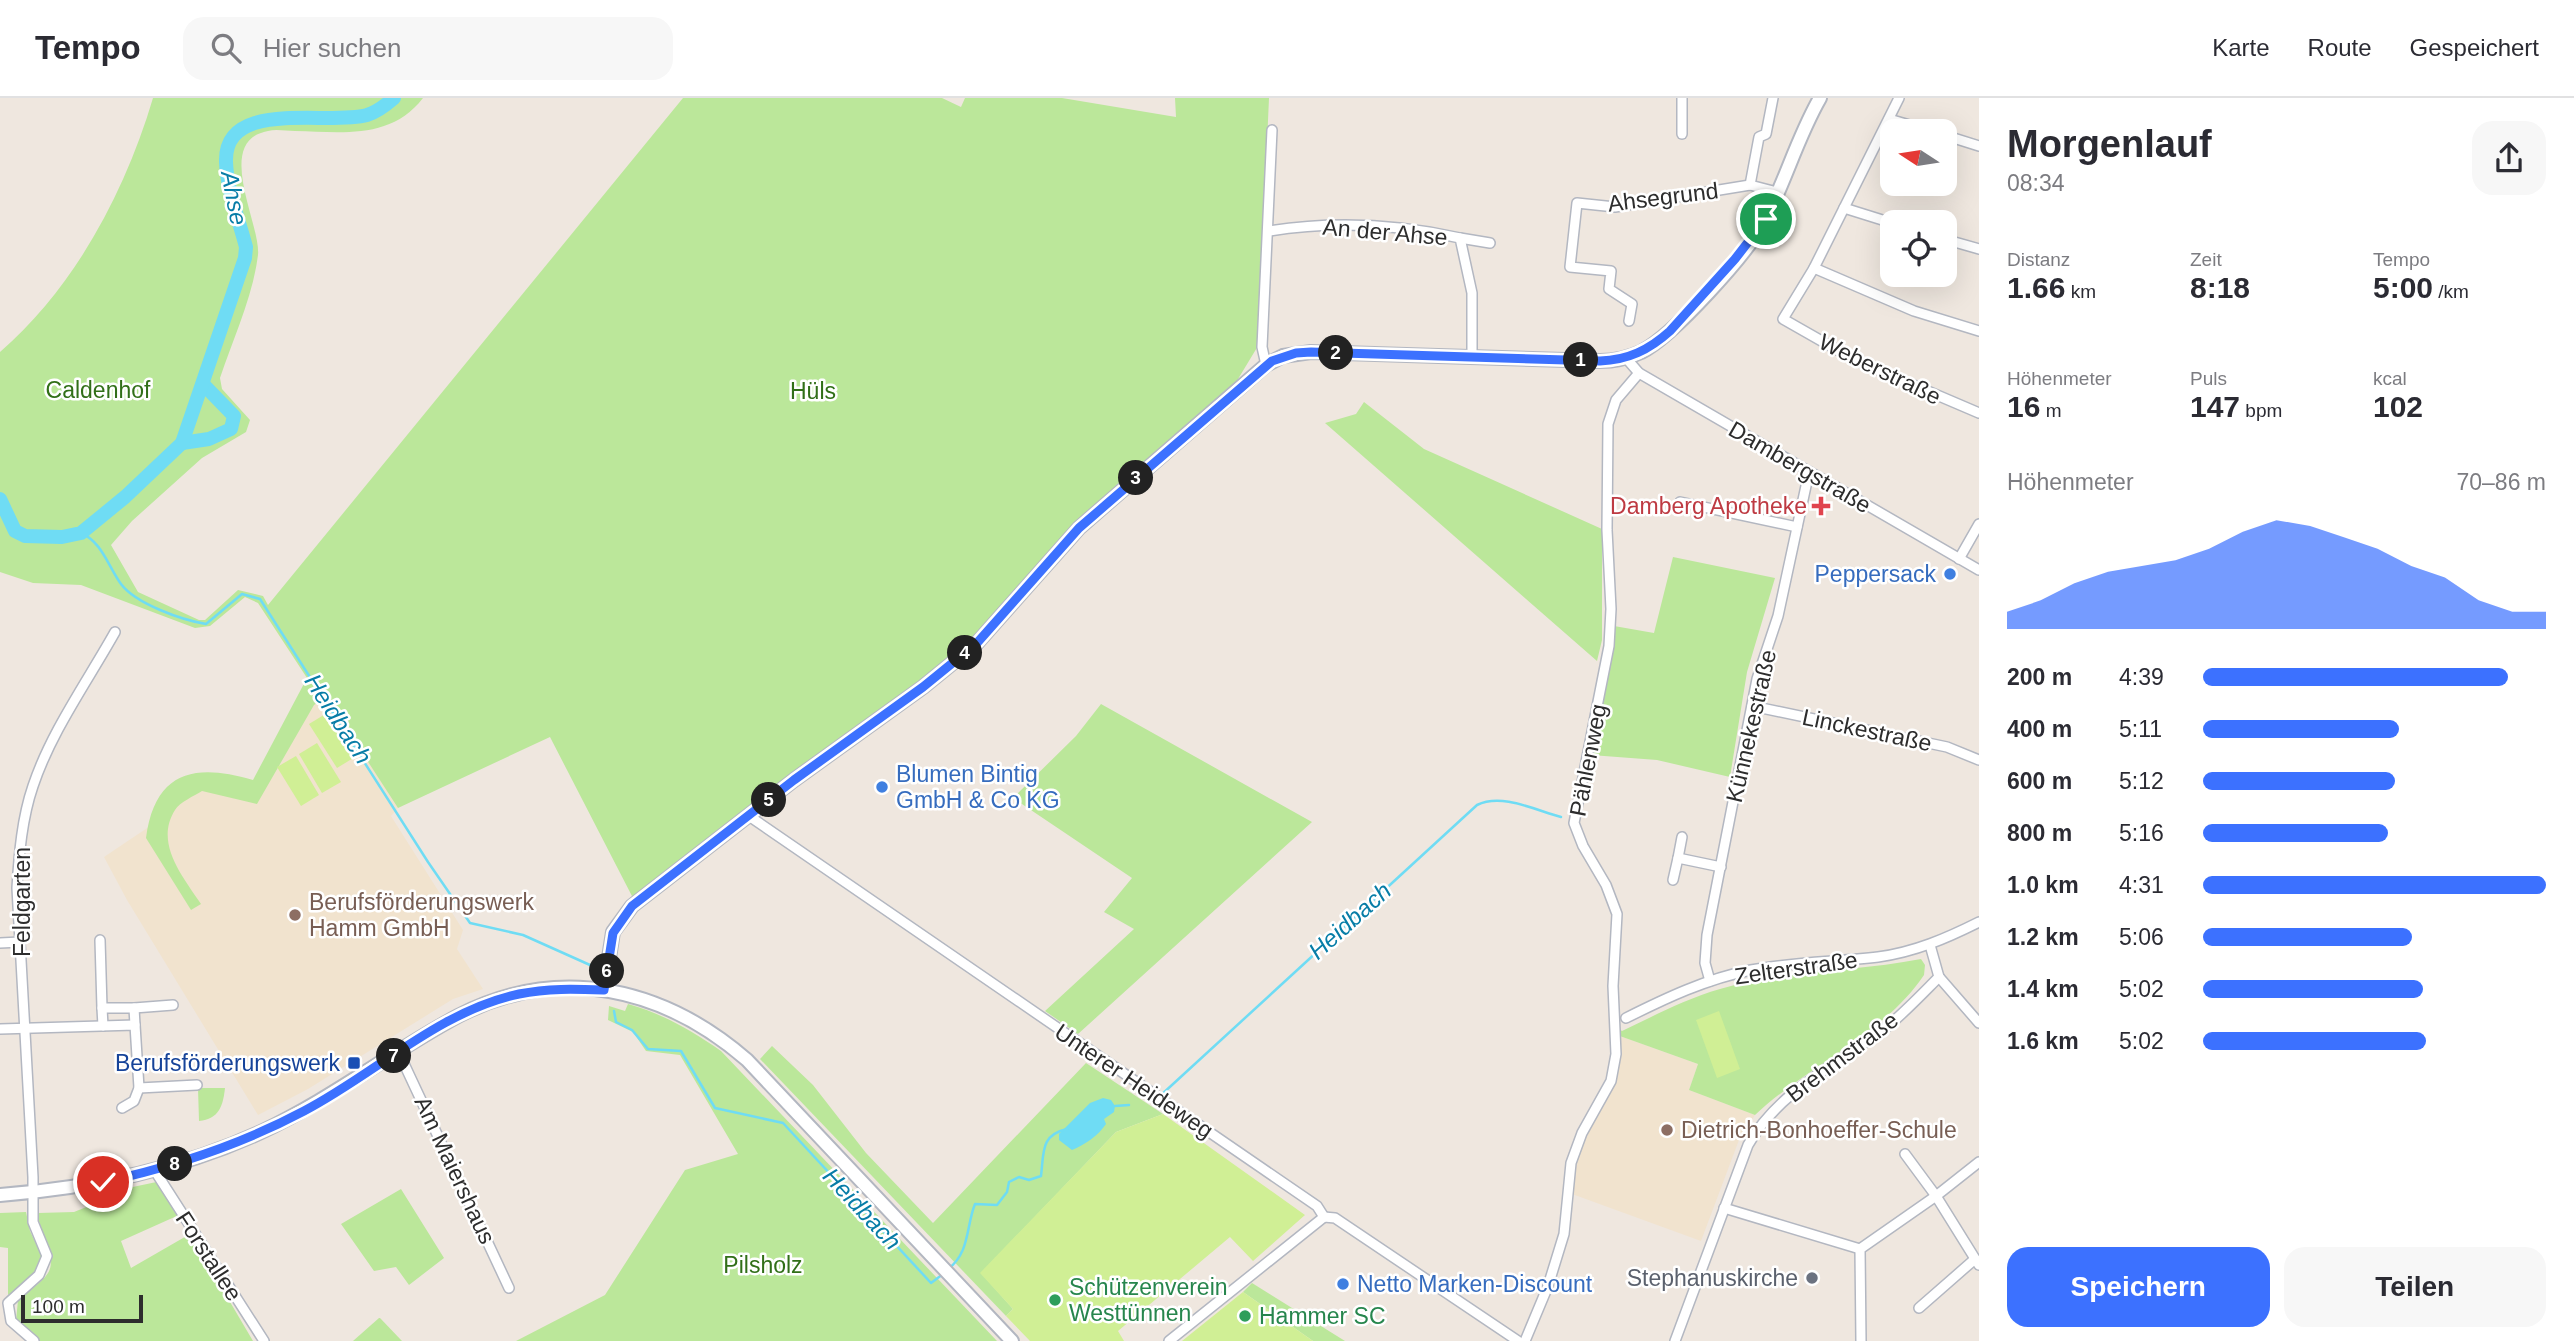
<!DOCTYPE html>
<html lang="de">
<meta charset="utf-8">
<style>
:root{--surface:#fff;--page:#f7f7f7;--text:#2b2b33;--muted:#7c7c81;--line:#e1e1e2;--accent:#3c71ff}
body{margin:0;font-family:Helvetica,sans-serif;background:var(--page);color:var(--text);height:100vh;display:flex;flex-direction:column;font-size:26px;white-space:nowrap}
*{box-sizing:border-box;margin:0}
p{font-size:23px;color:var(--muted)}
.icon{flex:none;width:38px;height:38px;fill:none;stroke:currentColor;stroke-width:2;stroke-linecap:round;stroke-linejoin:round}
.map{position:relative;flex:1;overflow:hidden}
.side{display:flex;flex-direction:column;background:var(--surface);width:595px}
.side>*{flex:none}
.needle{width:46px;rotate:282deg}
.tools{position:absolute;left:1880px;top:21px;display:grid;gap:14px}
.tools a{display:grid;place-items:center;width:77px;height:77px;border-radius:14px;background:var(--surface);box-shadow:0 7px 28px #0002;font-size:35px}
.scale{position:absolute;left:21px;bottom:18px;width:122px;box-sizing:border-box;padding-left:7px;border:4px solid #2d2d2d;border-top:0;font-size:19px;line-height:24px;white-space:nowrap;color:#2d2d2d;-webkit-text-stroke:5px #fff;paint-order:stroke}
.pin{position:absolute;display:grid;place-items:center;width:60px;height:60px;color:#fff;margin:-30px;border:4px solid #fff;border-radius:50%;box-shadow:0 2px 7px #0007}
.km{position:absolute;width:35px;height:35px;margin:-18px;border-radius:50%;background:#222;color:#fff;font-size:19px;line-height:35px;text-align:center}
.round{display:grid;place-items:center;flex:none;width:74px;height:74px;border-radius:21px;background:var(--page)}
.overview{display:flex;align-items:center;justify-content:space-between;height:119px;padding:0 28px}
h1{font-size:38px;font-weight:800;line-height:52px}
.figures{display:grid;grid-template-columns:repeat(3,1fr);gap:10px;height:119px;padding:7px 28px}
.figures div{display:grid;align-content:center}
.figures b{font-size:30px;font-weight:800}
.figures small{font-size:19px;font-weight:400}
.figures p{font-size:19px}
.chart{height:196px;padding:14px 28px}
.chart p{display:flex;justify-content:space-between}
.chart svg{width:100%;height:126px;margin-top:7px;fill:var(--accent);opacity:.7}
.button{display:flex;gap:14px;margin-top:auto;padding:14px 28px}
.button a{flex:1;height:80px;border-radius:21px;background:var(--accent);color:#fff;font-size:28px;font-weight:800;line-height:80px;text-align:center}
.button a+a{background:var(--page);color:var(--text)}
ul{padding:0 28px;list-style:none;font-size:23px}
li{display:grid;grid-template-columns:112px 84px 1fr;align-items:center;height:52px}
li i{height:18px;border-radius:9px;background:var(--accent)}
header{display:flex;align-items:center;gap:42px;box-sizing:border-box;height:98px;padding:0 35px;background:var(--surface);border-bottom:2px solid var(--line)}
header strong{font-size:33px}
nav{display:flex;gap:38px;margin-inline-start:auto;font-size:24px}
.search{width:490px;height:63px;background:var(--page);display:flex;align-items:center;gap:18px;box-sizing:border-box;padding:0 24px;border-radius:21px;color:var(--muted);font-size:26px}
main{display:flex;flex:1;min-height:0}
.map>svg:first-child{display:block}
.education{fill:#f1e3ce}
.green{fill:#bbe79a}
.pitch{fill:#d0ef95}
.water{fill:#6fdcf4}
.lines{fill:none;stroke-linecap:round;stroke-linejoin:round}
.stream{stroke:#6fdcf4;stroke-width:2.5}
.river{stroke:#6fdcf4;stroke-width:14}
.minor-casing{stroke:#b3b7c1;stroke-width:12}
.secondary-casing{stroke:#b3b7c1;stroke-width:16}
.minor{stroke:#fff;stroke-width:9}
.secondary{stroke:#fff;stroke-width:12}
.route-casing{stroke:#fff;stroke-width:14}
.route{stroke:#3c71ff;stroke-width:9}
.health-dot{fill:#e0444e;stroke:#fff;stroke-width:2.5}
.shop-dot{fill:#3f7fe0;stroke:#fff;stroke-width:2.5}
.education-dot{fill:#8d6e63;stroke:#fff;stroke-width:2.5}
.transit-dot{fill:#1a4fb4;stroke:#fff;stroke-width:2.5}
.worship-dot{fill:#6b7280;stroke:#fff;stroke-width:2.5}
.leisure-dot{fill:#2e9e5b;stroke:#fff;stroke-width:2.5}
.labels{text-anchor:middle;stroke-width:5;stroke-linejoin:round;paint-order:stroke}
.street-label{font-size:23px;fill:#2d2d2d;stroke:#fff}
.park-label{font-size:23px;fill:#316f18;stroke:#fff}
.health-label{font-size:23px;fill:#be3a42;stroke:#fff;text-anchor:end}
.shop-label{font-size:23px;fill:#366cbe;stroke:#fff;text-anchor:start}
.education-label{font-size:23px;fill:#785e54;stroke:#fff;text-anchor:start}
.transit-label{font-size:23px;fill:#164399;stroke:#fff;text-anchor:end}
.worship-label{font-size:23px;fill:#5b616d;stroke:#fff;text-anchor:end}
.leisure-label{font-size:23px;fill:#27864d;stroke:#fff;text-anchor:start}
.water-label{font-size:24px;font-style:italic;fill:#077da7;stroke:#fff}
</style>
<header>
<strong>Tempo</strong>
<div class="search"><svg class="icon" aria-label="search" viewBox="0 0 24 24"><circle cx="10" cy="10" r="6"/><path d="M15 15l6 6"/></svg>Hier suchen</div>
<nav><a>Karte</a><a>Route</a><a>Gespeichert</a></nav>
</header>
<main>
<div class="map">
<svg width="1979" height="1243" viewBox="0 0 1979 1243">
<rect width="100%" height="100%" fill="#efe7df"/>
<!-- education -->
<g class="education">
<path d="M326 598 398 710 391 718 463 832 457 851 483 891 453 901 308 991 258 1017 127 802 104 759 165 718 192 690 260 700 314 606Z"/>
<path d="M1617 937 1698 966 1689 992 1755 1017 1739 1042 1701 1143 1572 1096V1078L1579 1052 1613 985Z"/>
</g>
<!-- green -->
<g class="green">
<path d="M153 0H423C391 42 341 34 295 33 286 33 276 31 268 33 213 43 261 126 258 157 253 198 233 241 220 280L222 291 250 322 246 334 202 360 132 423 111 447 138 494 199 522H205L238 492 263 498 268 507 683 0H942L961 9 965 0H1062L1176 19 1175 0H1269L1258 248 1235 286 1099 407 975 540 922 585 744 712 633 800 550 639 398 710 326 599 314 607 257 706 202 693C194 698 180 704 175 712 154 745 183 779 201 806L191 812 146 740C155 672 196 665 253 682L307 580 258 505 245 499 210 528 195 530 81 487 33 485 0 474V254C75 189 125 94 153 0Z"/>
<path d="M1364 304 1424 351 1602 431V542L1597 563 1325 325 1356 316Z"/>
<path d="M1673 459 1775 480 1747 574 1730 679 1657 662 1591 657 1607 583 1614 528 1654 535Z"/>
<path d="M1101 606 1312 724 1078 936 1045 913 1134 831 1104 814 1132 780 1013 700 1076 638Z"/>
<path d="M1921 861 1925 867 1924 877C1883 938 1808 967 1755 1017L1689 992 1698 966 1617 937 1619 931 1622 933C1654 918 1685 901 1720 891 1784 872 1855 874 1921 861Z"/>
<path d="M628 906C663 916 691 932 721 953L997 1243H516L605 1197 685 1072 738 1056 680 957 646 953 633 934 608 922 609 908 625 913Z"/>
<path d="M772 948 813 987 866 1055 933 1125 1086 965 1163 1016 1116 1034 981 1175 1013 1211 1006 1218 760 961Z"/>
<path d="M198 990H225C223 1008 219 1021 199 1023Z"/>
<path d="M166 1082 179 1117 121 1143 131 1170 190 1136 253 1243H39L16 1223 18 1202C27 1193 41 1186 48 1175 58 1160 38 1134 38 1115L74 1114 89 1108 90 1098Z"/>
<path d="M401 1091 444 1160 409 1187 396 1169 374 1173 341 1126Z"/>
<path d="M26 1114 30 1133 43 1160C38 1178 23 1187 8 1197V1150L0 1149V1115Z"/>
<path d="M1252 1185 1345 1243H1313L1243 1194Z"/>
<path d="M380 1220 402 1243H353L379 1220Z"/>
</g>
<!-- pitch -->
<g class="pitch">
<path d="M327 615 355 659 337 670 309 626Z"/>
<path d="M317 645 341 684 322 695 299 656Z"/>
<path d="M296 658 319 697 301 708 277 669Z"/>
<path d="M1719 913 1740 971 1717 980 1696 922Z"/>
<path d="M1163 1016 1305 1117 1253 1163 1230 1139 1118 1233 1124 1243H1030L1006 1218 1013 1211 980 1175 1116 1034Z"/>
<path d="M1243 1194 1313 1243H1182Z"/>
</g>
<!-- water -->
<path class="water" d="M1103 1000 1111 1002 1115 1008 1114 1014 1104 1021 1106 1026C1098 1038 1084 1047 1072 1052L1059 1042V1036L1090 1005Z"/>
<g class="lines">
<!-- stream -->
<g class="stream">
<path d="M81 435C102 444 108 468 121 486 136 506 182 522 206 526L242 496 260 501 428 764 470 825 523 837 590 867"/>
<path d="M614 913 616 924 632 932 648 951 681 953 715 1010 783 1025 931 1185 943 1176"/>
<path d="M1160 998 1477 707C1502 695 1535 712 1561 719"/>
<path d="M1115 1008 1129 1007"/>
<path d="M948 1171C970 1155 966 1128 975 1106L997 1107 1007 1094 1009 1084 1019 1079 1029 1082 1041 1078C1044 1055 1040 1037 1067 1031"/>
</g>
<!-- river -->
<g class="river">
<path d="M182 345 209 341 231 331 234 318 203 286"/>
<path d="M0 401 15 433 25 438 62 439 81 435 125 399 182 345 245 160 246 149C239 122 227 92 226 64 224 0 326 28 367 17 377 14 386 7 394 0"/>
</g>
<defs>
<g id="minor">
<path d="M1682 0V36"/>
<path d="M1899 0 1814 170 1783 221 1855 262 1979 315"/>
<path d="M1889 21 1930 33"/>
<path d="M1944 37 1979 48"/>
<path d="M1750 87 1759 39 1766 36 1773 0"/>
<path d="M1844 110 1892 125"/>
<path d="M1269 133C1333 123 1397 126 1460 140L1472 195V259"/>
<path d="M1460 140 1490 145"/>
<path d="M1944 141 1979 151"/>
<path d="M1814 170 1914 213 1979 233"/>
<path d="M1629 223 1632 206 1609 191 1611 173 1570 169 1577 105 1615 109 1750 87 1777 94"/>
<path d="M1626 260 1639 275 1979 472"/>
<path d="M1266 267 1262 249 1272 32"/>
<path d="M1680 404 1797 429"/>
<path d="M1959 461 1979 426"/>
<path d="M1752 608 1947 649 1979 662"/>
<path d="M749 718 1317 1108 1324 1119"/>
<path d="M1678 760 1682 739"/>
<path d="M1673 782 1678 760 1721 769"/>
<path d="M100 842 102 910"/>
<path d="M0 845 20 844"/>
<path d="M1939 879 1979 925"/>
<path d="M1710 883 1705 865 1707 837 1757 581 1778 518 1809 374"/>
<path d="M134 910 173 907"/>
<path d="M1626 920C1666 900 1706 881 1751 872 1793 864 1836 864 1878 859 1915 854 1947 840 1979 824"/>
<path d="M103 928 102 910H134L135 927"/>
<path d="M0 931 135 927 139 990 134 1003 122 1010"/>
<path d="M399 955 509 1190"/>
<path d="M139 990 197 987"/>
<path d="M1905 1056 1936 1098 1979 1167"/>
<path d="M155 1073 264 1243"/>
<path d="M1724 1110 1860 1151"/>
<path d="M1324 1119 1335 1120 1518 1243"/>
<path d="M1919 1210 1975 1161"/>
<path d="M34 1243 11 1223 8 1205 39 1177 47 1158 33 1124V1079L17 790C19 756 22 720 33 688 51 634 87 584 115 534"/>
<path d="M1169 1243 1324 1119"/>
<path d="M1525 1243 1548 1188 1564 1136 1571 1065 1582 1035 1611 983 1616 956 1613 888 1617 816 1606 787 1583 748 1574 725 1609 548 1611 511 1607 432 1608 326 1616 302 1639 275"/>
<path d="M1675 1243 1748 1047C1780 991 1839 966 1888 928 1906 913 1923 895 1939 879L1930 847"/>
<path d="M1861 1243 1860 1151 1936 1098 1979 1064"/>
</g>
<g id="secondary">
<path d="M604 892 613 834 632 808 794 682 923 589 977 545 1079 430 1266 267 1283 258 1311 254 1600 263C1615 263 1628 260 1641 254 1673 238 1749 154 1765 122 1786 82 1797 40 1820 0"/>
<path d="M0 1097C90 1090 179 1072 261 1034 331 1001 391 954 458 918 560 865 664 890 747 962L1012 1243"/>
</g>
</defs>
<!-- minor casing -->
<use href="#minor" class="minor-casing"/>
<!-- secondary casing -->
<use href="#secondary" class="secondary-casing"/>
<!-- minor -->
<use href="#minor" class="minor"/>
<!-- secondary -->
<use href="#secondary" class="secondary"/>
</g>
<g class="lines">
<defs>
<path id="route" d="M103 1084C173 1069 240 1047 304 1013 375 976 439 913 519 896 548 890 575 891 604 892L613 835 632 808 794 682 923 589 977 545 1079 430 1272 263 1296 255 1311 254 1600 263C1628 262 1649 252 1670 233L1735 161 1766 121"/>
</defs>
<!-- route casing -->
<use href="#route" class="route-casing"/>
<!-- route -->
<use href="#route" class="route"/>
</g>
<!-- markers -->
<path class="health-dot" d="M1817.5 397.5h7v7h7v7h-7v7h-7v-7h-7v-7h7z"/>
<g class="shop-dot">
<circle cx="1950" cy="476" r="7"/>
<circle cx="882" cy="689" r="7"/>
<circle cx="1343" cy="1186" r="7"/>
</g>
<g class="education-dot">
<circle cx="295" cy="817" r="7"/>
<circle cx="1667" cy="1032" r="7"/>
</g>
<rect class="transit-dot" x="347" y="958" width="14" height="14" rx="3.5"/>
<circle class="worship-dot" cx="1812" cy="1180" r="7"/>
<g class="leisure-dot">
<circle cx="1055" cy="1202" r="7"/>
<circle cx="1245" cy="1218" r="7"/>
</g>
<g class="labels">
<!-- street labels -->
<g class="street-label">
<text transform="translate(1663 99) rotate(-7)" y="8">Ahsegrund</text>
<text transform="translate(1385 134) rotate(5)" y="8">An der Ahse</text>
<text transform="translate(1880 271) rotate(26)" y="8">Weberstraße</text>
<text transform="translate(1800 369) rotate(30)" y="8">Dambergstraße</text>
<text transform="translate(1751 628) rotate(-77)" y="8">Künnekestraße</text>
<text transform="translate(1867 632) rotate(12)" y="8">Linckestraße</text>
<text transform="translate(1588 662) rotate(-79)" y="8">Pählenweg</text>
<text transform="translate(22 804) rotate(-90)" y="8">Feldgarten</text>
<text transform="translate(1796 870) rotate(-8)" y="8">Zelterstraße</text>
<text transform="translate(1842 959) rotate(-37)" y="8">Brehmstraße</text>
<text transform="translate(1134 983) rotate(34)" y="8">Unterer Heideweg</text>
<text transform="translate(455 1072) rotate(65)" y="8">Am Maiershaus</text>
<text transform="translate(209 1158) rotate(57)" y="8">Forstallee</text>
</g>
<!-- park labels -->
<g class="park-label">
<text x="98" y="300">Caldenhof</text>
<text x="813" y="301">Hüls</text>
<text x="763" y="1175">Pilsholz</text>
</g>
<!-- health labels -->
<g class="health-label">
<text x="1807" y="416">Damberg Apotheke</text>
</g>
<!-- shop labels -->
<g class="shop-label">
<text x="1936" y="484" text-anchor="end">Peppersack</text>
<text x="896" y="684">Blumen Bintig<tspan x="896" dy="26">GmbH &amp; Co KG</tspan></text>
<text x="1357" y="1194">Netto Marken-Discount</text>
</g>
<!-- education labels -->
<g class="education-label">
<text x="309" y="812">Berufsförderungswerk<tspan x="309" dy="26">Hamm GmbH</tspan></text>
<text x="1681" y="1040">Dietrich-Bonhoeffer-Schule</text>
</g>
<!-- transit labels -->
<g class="transit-label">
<text x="340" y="973">Berufsförderungswerk</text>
</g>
<!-- worship labels -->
<g class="worship-label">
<text x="1798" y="1188">Stephanuskirche</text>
</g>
<!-- leisure labels -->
<g class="leisure-label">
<text x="1069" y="1197">Schützenverein<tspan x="1069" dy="26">Westtünnen</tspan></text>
<text x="1259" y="1226">Hammer SC</text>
</g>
<!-- water labels -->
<g class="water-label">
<text transform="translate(234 100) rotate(79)" y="8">Ahse</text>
<text transform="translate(338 621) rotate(57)" y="8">Heidbach</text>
<text transform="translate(1350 823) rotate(-42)" y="8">Heidbach</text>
<text transform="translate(862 1111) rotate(47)" y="8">Heidbach</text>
</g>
</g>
</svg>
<div class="tools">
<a><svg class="needle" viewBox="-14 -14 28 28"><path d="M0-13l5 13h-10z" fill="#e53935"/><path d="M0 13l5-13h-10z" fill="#7c7c81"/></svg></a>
<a><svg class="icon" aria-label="locate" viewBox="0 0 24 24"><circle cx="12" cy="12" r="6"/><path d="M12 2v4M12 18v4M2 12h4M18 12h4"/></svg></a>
</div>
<div class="scale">100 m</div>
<div class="pin" style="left:1766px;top:121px;background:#1e9e55"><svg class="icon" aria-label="arrive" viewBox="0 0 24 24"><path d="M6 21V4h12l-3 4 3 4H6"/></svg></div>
<div class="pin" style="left:103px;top:1084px;background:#d93025"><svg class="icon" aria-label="check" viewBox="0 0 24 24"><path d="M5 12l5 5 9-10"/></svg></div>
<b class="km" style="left:1581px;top:262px">1</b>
<b class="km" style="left:1336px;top:255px">2</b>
<b class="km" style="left:1136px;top:380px">3</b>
<b class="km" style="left:965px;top:555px">4</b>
<b class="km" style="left:769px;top:702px">5</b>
<b class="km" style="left:607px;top:873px">6</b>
<b class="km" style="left:394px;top:958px">7</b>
<b class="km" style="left:175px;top:1066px">8</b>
</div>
<section class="side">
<div class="overview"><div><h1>Morgenlauf</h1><p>08:34</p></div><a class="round"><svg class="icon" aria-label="share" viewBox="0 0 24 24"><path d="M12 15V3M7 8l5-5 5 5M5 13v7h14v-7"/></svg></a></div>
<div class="figures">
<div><p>Distanz</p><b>1.66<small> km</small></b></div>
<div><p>Zeit</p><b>8:18</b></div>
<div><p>Tempo</p><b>5:00<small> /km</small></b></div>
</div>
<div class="figures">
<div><p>Höhenmeter</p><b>16<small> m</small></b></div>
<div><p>Puls</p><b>147<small> bpm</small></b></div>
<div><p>kcal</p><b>102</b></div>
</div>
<div class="chart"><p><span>Höhenmeter</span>70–86 m</p>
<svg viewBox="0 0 160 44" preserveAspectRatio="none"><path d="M0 44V38L10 34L20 28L30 24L40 22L50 20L60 16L70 10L80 6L90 8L100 12L110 16L120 22L130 26L140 34L150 38L160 38V44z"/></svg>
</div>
<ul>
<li><b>200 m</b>4:39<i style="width:89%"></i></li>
<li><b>400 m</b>5:11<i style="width:57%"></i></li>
<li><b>600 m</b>5:12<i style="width:56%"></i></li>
<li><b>800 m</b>5:16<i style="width:54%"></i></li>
<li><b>1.0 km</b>4:31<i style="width:100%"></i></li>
<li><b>1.2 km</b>5:06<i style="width:61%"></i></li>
<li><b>1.4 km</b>5:02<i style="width:64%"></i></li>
<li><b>1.6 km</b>5:02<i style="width:65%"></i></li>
</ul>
<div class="button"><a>Speichern</a><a>Teilen</a></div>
</section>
</main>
